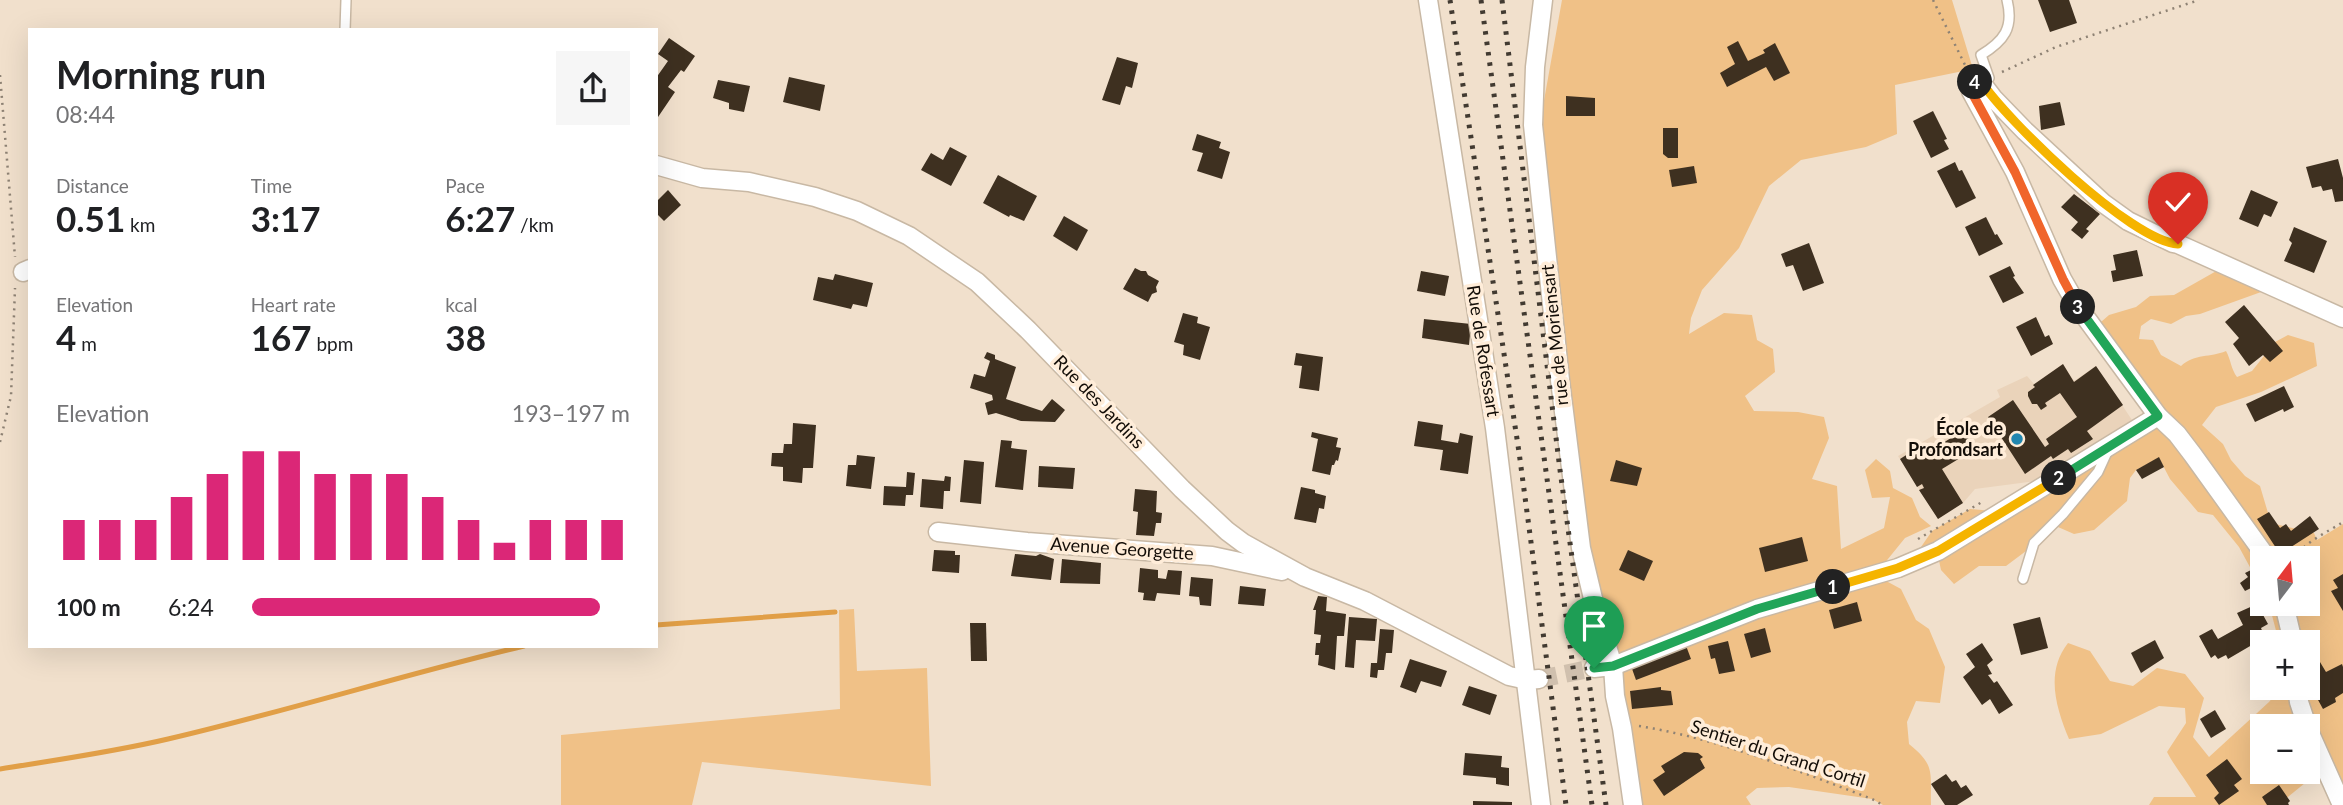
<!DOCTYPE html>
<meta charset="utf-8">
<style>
:root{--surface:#fff;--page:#f6f6f6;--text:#202124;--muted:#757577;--accent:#db2777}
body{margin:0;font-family:Lato,sans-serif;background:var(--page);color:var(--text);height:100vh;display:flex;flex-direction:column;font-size:26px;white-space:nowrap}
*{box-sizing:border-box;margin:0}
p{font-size:23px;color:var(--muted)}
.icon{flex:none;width:38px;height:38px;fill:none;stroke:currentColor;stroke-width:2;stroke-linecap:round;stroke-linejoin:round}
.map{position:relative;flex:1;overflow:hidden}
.drawer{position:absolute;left:28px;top:28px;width:630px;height:620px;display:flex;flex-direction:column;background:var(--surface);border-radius:0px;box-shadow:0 7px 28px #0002}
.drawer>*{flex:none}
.needle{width:46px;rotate:16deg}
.buttons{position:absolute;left:2250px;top:546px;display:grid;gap:14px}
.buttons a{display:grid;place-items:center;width:70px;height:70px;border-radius:0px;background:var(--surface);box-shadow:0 7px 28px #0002;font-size:35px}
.pin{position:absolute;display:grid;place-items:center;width:60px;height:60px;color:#fff;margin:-72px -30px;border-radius:50% 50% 50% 0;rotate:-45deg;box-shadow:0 0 7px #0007}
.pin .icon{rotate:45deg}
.km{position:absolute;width:35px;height:35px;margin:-18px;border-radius:50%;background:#222;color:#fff;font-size:19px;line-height:35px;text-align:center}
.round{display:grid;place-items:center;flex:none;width:74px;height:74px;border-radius:0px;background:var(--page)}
.overview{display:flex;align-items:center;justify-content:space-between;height:119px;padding:0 28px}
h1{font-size:38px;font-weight:700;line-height:52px}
.metrics{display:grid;grid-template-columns:repeat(3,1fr);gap:10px;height:119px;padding:7px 28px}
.metrics div{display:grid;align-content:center}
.metrics b{font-size:35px;font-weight:700}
.metrics small{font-size:19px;font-weight:400}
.metrics p{font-size:19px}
.chart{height:196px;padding:14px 28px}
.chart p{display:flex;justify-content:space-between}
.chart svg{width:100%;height:126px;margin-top:7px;stroke:var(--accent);stroke-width:6}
ul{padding:0 28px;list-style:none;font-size:23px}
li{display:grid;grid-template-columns:112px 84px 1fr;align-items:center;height:52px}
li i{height:18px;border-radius:9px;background:var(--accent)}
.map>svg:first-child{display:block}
.built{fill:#ead3ba}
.green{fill:#f0c187;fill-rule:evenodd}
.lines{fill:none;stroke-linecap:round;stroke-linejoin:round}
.stream{stroke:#e19f47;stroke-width:5}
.building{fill:#3e3020}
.street-tunnel{stroke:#d0c0ae;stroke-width:18;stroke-dasharray:18 9;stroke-linecap:butt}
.lane-casing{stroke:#c8b8a4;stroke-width:12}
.street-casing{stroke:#c8b8a4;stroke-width:21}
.path{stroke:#8e8274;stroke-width:2.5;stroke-dasharray:2 5;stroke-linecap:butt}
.lane{stroke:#fff;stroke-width:9}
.street{stroke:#fff;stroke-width:18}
.rail{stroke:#423a31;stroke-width:5;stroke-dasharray:3.5 7;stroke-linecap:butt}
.split-1-casing{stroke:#fff;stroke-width:14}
.split-2-casing{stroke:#fff;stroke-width:14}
.split-3-casing{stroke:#fff;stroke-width:14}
.split-4-casing{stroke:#fff;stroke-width:14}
.split-5-casing{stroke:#fff;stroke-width:14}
.split-1{stroke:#22a559;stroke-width:9}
.split-2{stroke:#f5b400;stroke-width:9}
.split-3{stroke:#22a559;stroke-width:9}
.split-4{stroke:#f0652b;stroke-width:9}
.split-5{stroke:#f5b400;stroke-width:9}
.poi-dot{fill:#2287b0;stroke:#ffedd9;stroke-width:2.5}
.labels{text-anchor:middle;stroke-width:7;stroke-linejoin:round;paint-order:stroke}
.street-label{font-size:18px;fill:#130d07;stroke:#ffedd9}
.poi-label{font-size:18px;font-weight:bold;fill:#130d07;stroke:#ffedd9;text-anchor:end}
</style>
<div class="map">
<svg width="2343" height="805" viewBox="0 0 2343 805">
<rect width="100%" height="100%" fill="#f1e0cc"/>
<!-- built -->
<path class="built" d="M2063 364 2074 381 2096 366 2134 423 2044 480 1975 489 1963 503 1938 519 1898 456 2000 397 1997 390 2027 376 2034 384Z"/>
<!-- green -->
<g class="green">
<path d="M1562 0H1952L1973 69 1895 85 1897 134 1866 147 1801 160 1769 186 1739 248 1702 290 1691 318 1689 334 1724 313 1752 315 1757 340 1773 349 1775 372 1745 396 1754 411 1798 412 1824 417 1829 438 1812 479 1837 486 1841 549 1884 528 1890 497 1872 498 1865 470 1876 459 1890 471 1893 488 1912 498 1920 517 1931 526 1905 538 1875 575 1901 589 1916 620 1929 629 1945 667 1940 703 1916 701 1907 722 1909 744C1936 766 1930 772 1931 805H1883L1872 799 1789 787 1757 788 1746 797 1751 805H1628L1582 527 1538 134Z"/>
<path d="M2227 265 2275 287 2200 314 2186 316 2171 324 2151 319 2141 326 2139 339 2153 340 2161 355 2181 366C2195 353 2210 358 2226 351 2231 360 2231 369 2237 377L2252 371 2275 342 2288 335 2314 343 2317 366 2261 392 2216 407 2202 425 2223 444 2231 460 2245 476 2260 486 2271 523 2314 533 2317 540 2343 524V792L2321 770 2278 805H2149L2154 797H2196C2187 781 2176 769 2167 752L2186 723 2185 708 2159 706 2101 734 2069 739C2056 708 2045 672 2068 643L2090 651 2110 681 2133 686 2157 668 2185 674 2204 698 2193 737 2209 757 2269 702 2281 688H2308V642H2279L2269 604H2308V558H2263V591L2239 547 2213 515 2198 512 2170 479 2159 458 2136 470 2130 478 2127 501 2094 530 2074 534 2058 527 2006 566H1979L1954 584 1941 570 1937 551 1921 547 1932 531 1970 509 1994 511 2158 416 2093 329 2109 315 2136 307 2150 296 2174 295ZM2263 726H2308V772H2263Z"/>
<path d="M854 609 857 671 927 668 931 786 702 762 692 805H561V735L840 709 839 610Z"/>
</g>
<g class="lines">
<!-- stream -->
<g class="stream">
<path d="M656 625 835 612"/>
<path d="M0 769C56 760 113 752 168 739 288 711 405 674 524 646"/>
</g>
</g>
<!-- building -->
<g class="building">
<path d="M2038 0H2069L2077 23 2050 32Z"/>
<path d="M669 38 695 56 684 72 681 70 668 87 675 92 656 120V78L668 61 658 54Z"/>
<path d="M1738 41 1748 61 1765 53 1763 50 1775 43 1790 73 1774 81 1766 67 1727 87 1720 73 1735 64 1727 47Z"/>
<path d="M1117 57 1138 63 1132 88 1126 86 1120 105 1102 100Z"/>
<path d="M789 77 825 85 820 111 783 102Z"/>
<path d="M718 80 750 86 744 112 729 109V103L713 98Z"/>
<path d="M1566 96 1595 98V116H1566Z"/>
<path d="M2060 102 2065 125 2041 130 2039 106Z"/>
<path d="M1933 111 1947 139 1944 140 1949 149 1931 158 1913 121Z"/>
<path d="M1663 128H1678V158H1668L1663 154Z"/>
<path d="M1197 134 1221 142 1219 148 1230 152 1222 179 1197 171 1203 153 1192 150Z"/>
<path d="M950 147 967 156 951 186 921 170 931 153 943 160Z"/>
<path d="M2338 159 2343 178V201L2335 202 2332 189 2323 191 2321 186 2312 188 2306 167Z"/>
<path d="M1955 162 1959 171 1962 170 1976 198 1956 208 1937 171Z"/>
<path d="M1694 166 1697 183 1672 187 1669 170Z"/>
<path d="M998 175 1037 196 1024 221 1010 215 1009 217 983 203Z"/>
<path d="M668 190 681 205 664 221 656 213V202Z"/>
<path d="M2251 190 2278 202 2271 217 2264 214 2258 227 2239 219Z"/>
<path d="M2074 194 2100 214 2086 229 2089 231 2082 239 2071 230 2078 222 2061 207Z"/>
<path d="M1064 216 1088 230 1077 251 1053 236Z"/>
<path d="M1986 217 1995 235 1997 234 2003 244 1979 256 1965 227Z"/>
<path d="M2294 227 2327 241 2314 273 2284 261 2292 243 2289 240Z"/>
<path d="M1809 243 1824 283 1803 291 1793 265 1786 267 1781 254Z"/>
<path d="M2137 250 2143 276 2113 282 2111 271 2116 270 2113 255Z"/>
<path d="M2010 266 2015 276 2013 277 2024 293 2003 303 1989 276Z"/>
<path d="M1135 268 1141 271H1146L1148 275 1159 281 1156 287 1157 292 1152 294 1148 302 1123 289Z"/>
<path d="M1421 271 1449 276 1445 296 1417 291Z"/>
<path d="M835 274 873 283 867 307 853 304 851 309 813 300 818 277 833 280Z"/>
<path d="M2244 305 2283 351 2270 362 2263 355 2249 366 2233 344 2239 338 2225 322Z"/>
<path d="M1183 313 1198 317 1197 323 1210 327 1200 360 1183 355 1184 345 1174 342Z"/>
<path d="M2036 317 2045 337 2049 335 2053 344 2031 356 2016 327Z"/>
<path d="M1424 319 1471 324 1469 345 1422 338Z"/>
<path d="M987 352 995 355V359L1016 367 1006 399 1042 411 1052 399 1065 410 1055 422 1021 421 996 413 988 415 985 403 993 400 992 395 970 388 974 374 985 377 990 361 984 358Z"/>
<path d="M1296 353 1323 357 1319 391 1299 388 1302 366 1294 365Z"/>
<path d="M2063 364 2074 382 2096 366 2123 405 2087 431 2093 439 2071 453 2068 449 2053 459 2051 456 2025 474 1988 417 2013 400 2045 447 2049 444 2046 439 2077 417 2060 393 2045 403 2047 406 2041 410 2037 404H2032L2028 396V392L2035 387 2033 385Z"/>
<path d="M2284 386 2294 407 2284 412 2283 409 2255 422 2246 404Z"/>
<path d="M1418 421 1443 425 1441 440 1458 443 1460 433 1473 436 1468 474 1440 470 1443 450 1414 446Z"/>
<path d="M793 423 816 425 813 468H803L802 483 783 481V467L771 466 772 453H783L784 444H792Z"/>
<path d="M1967 428 1970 452 1942 469 1963 503 1938 519 1919 490 1924 488 1922 484 1917 487 1900 459 1925 443 1930 451Z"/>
<path d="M1312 432 1338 438 1336 447 1341 448 1338 461 1336 460 1334 465H1332L1330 475 1312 471 1318 439 1311 437Z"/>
<path d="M1001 440 1012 441 1011 448 1027 450 1023 490 995 487Z"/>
<path d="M857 455 875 457 871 489 846 486 848 465H856Z"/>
<path d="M2159 457 2164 467 2142 479 2136 470Z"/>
<path d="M964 460 984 462 981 504 960 502Z"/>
<path d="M1616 460 1642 468 1637 486 1610 481Z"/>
<path d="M1039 466 1075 468 1073 489 1038 487Z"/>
<path d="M907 472 915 473 913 495H906L905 506 883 505 884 486 906 487Z"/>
<path d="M945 476 951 477 950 491H944L943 509 920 507 922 479 944 481Z"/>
<path d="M1301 487 1315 490V493L1326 496 1324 509 1319 508 1316 523 1294 519Z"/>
<path d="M1135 489 1157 491 1156 512 1162 513 1161 523H1156L1154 536 1136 535 1138 512 1133 511Z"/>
<path d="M2269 512 2280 528 2286 524 2291 531 2310 516 2319 529 2280 554 2257 519Z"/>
<path d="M1802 537 1808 561 1765 572 1759 548Z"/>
<path d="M934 550 955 551V555H960L959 573 932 571Z"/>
<path d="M1628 550 1653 561 1644 581 1619 570Z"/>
<path d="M1015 554 1036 556 1040 554 1054 559 1051 580 1011 576Z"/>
<path d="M1062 559 1101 563 1100 584 1060 583Z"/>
<path d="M1140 568 1158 570V578L1166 579 1168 570 1182 571 1180 595 1157 593 1155 601 1143 600 1144 593 1138 592Z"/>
<path d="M2251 570 2259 584 2245 591 2240 583 2248 577 2245 573Z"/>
<path d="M2343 574V611L2331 591 2338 588 2333 580Z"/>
<path d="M1191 577 1213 579 1211 606 1200 605 1199 597 1189 596Z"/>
<path d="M1240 586 1266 589 1264 606 1238 604Z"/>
<path d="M1318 596 1327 597 1326 611 1346 614 1344 636H1337L1335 670 1318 665 1319 655H1315L1316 643H1320L1321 635 1314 634 1316 610H1313Z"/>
<path d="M1857 602 1862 621 1834 629 1829 610Z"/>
<path d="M2257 604 2268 624 2261 628 2263 633 2255 637 2257 642 2228 659 2226 655 2218 659 2215 655 2211 658 2199 636 2212 629 2218 639 2243 625 2237 613Z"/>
<path d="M1349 617 1377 619 1375 641 1356 640 1354 668 1345 667Z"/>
<path d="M2040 617 2048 648 2021 655 2013 624Z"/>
<path d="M970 623H986L987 661H971Z"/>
<path d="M1765 628 1771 652 1751 658 1744 634Z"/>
<path d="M1380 629 1394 630 1392 653H1386L1384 670H1378L1377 678 1370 677 1371 663H1377Z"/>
<path d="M2155 640 2164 658 2141 673 2131 653Z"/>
<path d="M1728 641 1735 671 1719 674 1715 658 1711 659 1708 646Z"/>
<path d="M1685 643 1691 659 1636 680 1631 666Z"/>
<path d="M1982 643 1993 660 1987 665 1992 674 1988 675 1994 683 1997 681 2013 705 1999 714 1990 699 1982 705 1963 677 1975 667 1966 654Z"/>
<path d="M1410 659 1447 671 1441 687 1421 681 1416 693 1400 687Z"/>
<path d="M2320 662 2326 672 2342 664 2343 667V693L2335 698 2336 702 2323 709 2312 689 2318 685 2309 668Z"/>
<path d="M1469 686 1497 695 1490 715 1462 705Z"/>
<path d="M1661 687V690L1671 691 1673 705 1632 709 1630 691Z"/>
<path d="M2215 710 2226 729 2211 738 2200 719Z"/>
<path d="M1684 752 1698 753 1703 757 1700 759 1705 768 1664 796 1653 780 1665 772 1661 766Z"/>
<path d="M1465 753 1502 756 1501 767 1509 768V786L1496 784V778L1463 775Z"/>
<path d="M2227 759 2242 779 2234 785 2239 791 2219 805 2214 798 2219 793 2206 775Z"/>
<path d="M1946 774 1952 782 1956 780 1961 788 1966 785 1973 795 1957 805H1945L1931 784Z"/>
<path d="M2279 785 2290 801 2288 803 2289 805H2267L2262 797Z"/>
<path d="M1473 801 1512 802V805H1473Z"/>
</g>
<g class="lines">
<!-- street-tunnel -->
<path class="street-tunnel" d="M1539 679 1594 668"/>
<defs>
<g id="lane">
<path d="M345 30 346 0"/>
<path d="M1989 78 1981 55C2004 41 2014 28 2007 0"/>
<path d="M2023 579 2034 543 2063 514 2098 472 2109 448"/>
</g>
<g id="street">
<path d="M1428 0 1495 428 1541 805"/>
<path d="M1543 0 1535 67 1533 125 1560 380 1581 548 1596 611 1613 666 1615 696 1622 728 1633 805"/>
<path d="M656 165 702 178 749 182 815 197 857 211 909 236 977 282 1028 330 1182 489 1227 531 1243 543 1305 577 1365 601 1509 676 1527 680 1539 679"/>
<path d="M23 272 30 269"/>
<path d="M938 532 1027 542 1212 556 1282 571"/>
<path d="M2267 558 2193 455 2177 434 2158 416 2078 307 2062 279 2015 172 1971 91 1970 85 1980 81 1993 98 2025 131 2103 203 2128 221 2173 243 2178 244 2343 318"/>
<path d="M2284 604 2293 642"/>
<path d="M1594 668 1613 666 1757 609 1898 568 1938 551 2158 416"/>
<path d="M2297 688 2299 702 2307 726"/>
<path d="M2308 729 2342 805"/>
</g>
</defs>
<!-- lane casing -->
<use href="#lane" class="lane-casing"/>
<!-- street casing -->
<use href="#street" class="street-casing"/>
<!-- path -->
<g class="path">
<path d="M1933 0 1967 69"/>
<path d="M2002 72 2056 47 2199 0"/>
<path d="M0 75 15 257"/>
<path d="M0 442 11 396 15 288"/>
<path d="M1918 539 1982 502"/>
<path d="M2295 558C2304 542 2328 532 2343 522"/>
<path d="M1639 726C1719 739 1796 770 1872 799L1883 805"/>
</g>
<!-- lane -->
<use href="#lane" class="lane"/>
<!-- street -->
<use href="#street" class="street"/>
<!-- rail -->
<g class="rail">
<path d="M1450 0 1519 452 1566 805"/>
<path d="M1481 0 1592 805"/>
<path d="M1502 0 1560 470 1606 805"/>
</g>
</g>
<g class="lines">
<defs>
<path id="split-1" d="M1594 668 1613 666 1757 609 1833 587"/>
<path id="split-2" d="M1833 587 1898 568 1938 551 2059 478"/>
<path id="split-3" d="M2059 478 2158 416 2078 307"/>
<path id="split-4" d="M1975 82 1970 85 1971 91 2015 172 2063 279 2078 307"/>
<path id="split-5" d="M1975 82 1980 80C2007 121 2131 241 2178 244"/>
</defs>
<!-- split-1 casing -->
<use href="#split-1" class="split-1-casing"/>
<!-- split-2 casing -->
<use href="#split-2" class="split-2-casing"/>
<!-- split-3 casing -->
<use href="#split-3" class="split-3-casing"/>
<!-- split-4 casing -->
<use href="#split-4" class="split-4-casing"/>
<!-- split-5 casing -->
<use href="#split-5" class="split-5-casing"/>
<!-- split-1 -->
<use href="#split-1" class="split-1"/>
<!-- split-2 -->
<use href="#split-2" class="split-2"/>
<!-- split-3 -->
<use href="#split-3" class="split-3"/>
<!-- split-4 -->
<use href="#split-4" class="split-4"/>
<!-- split-5 -->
<use href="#split-5" class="split-5"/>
</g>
<!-- markers -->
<circle class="poi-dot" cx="2017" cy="439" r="7"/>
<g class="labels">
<!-- street labels -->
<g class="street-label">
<text transform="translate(1555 335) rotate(-96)" y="6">rue de Moriensart</text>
<text transform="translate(1483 351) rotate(81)" y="6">Rue de Rofessart</text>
<text transform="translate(1099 402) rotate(46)" y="6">Rue des Jardins</text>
<text transform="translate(1122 549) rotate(4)" y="6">Avenue Georgette</text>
<text transform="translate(1778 754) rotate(18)" y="6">Sentier du Grand Cortil</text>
</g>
<!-- poi labels -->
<g class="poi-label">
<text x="2003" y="435">École de<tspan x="2003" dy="21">Profondsart</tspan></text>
</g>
</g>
</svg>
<div class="buttons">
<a><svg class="needle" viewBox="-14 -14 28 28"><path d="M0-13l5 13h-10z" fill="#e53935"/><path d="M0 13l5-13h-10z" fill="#757577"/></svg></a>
<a>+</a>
<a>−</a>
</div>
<div class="pin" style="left:1594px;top:668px;background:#1e9e55"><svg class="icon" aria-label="arrive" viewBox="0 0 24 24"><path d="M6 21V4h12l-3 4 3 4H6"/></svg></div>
<div class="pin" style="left:2178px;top:244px;background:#d93025"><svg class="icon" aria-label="check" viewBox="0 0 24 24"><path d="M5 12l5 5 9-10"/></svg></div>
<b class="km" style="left:1833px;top:587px">1</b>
<b class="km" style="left:2059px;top:478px">2</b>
<b class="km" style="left:2078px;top:307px">3</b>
<b class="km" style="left:1975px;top:82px">4</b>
<section class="drawer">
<div class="overview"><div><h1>Morning run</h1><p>08:44</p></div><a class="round"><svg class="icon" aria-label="share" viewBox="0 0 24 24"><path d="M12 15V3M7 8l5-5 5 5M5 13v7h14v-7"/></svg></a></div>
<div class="metrics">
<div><p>Distance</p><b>0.51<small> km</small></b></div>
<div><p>Time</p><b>3:17</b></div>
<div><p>Pace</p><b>6:27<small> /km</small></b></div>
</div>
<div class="metrics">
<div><p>Elevation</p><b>4<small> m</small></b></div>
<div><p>Heart rate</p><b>167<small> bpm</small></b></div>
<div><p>kcal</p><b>38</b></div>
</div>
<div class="chart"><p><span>Elevation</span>193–197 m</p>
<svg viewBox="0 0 160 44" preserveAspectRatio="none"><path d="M5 44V30M15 44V30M25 44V30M35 44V22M45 44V14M55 44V6M65 44V6M75 44V14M85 44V14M95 44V14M105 44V22M115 44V30M125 44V38M135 44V30M145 44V30M155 44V30"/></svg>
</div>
<ul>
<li><b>100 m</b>6:24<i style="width:92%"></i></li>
</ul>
</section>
</div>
